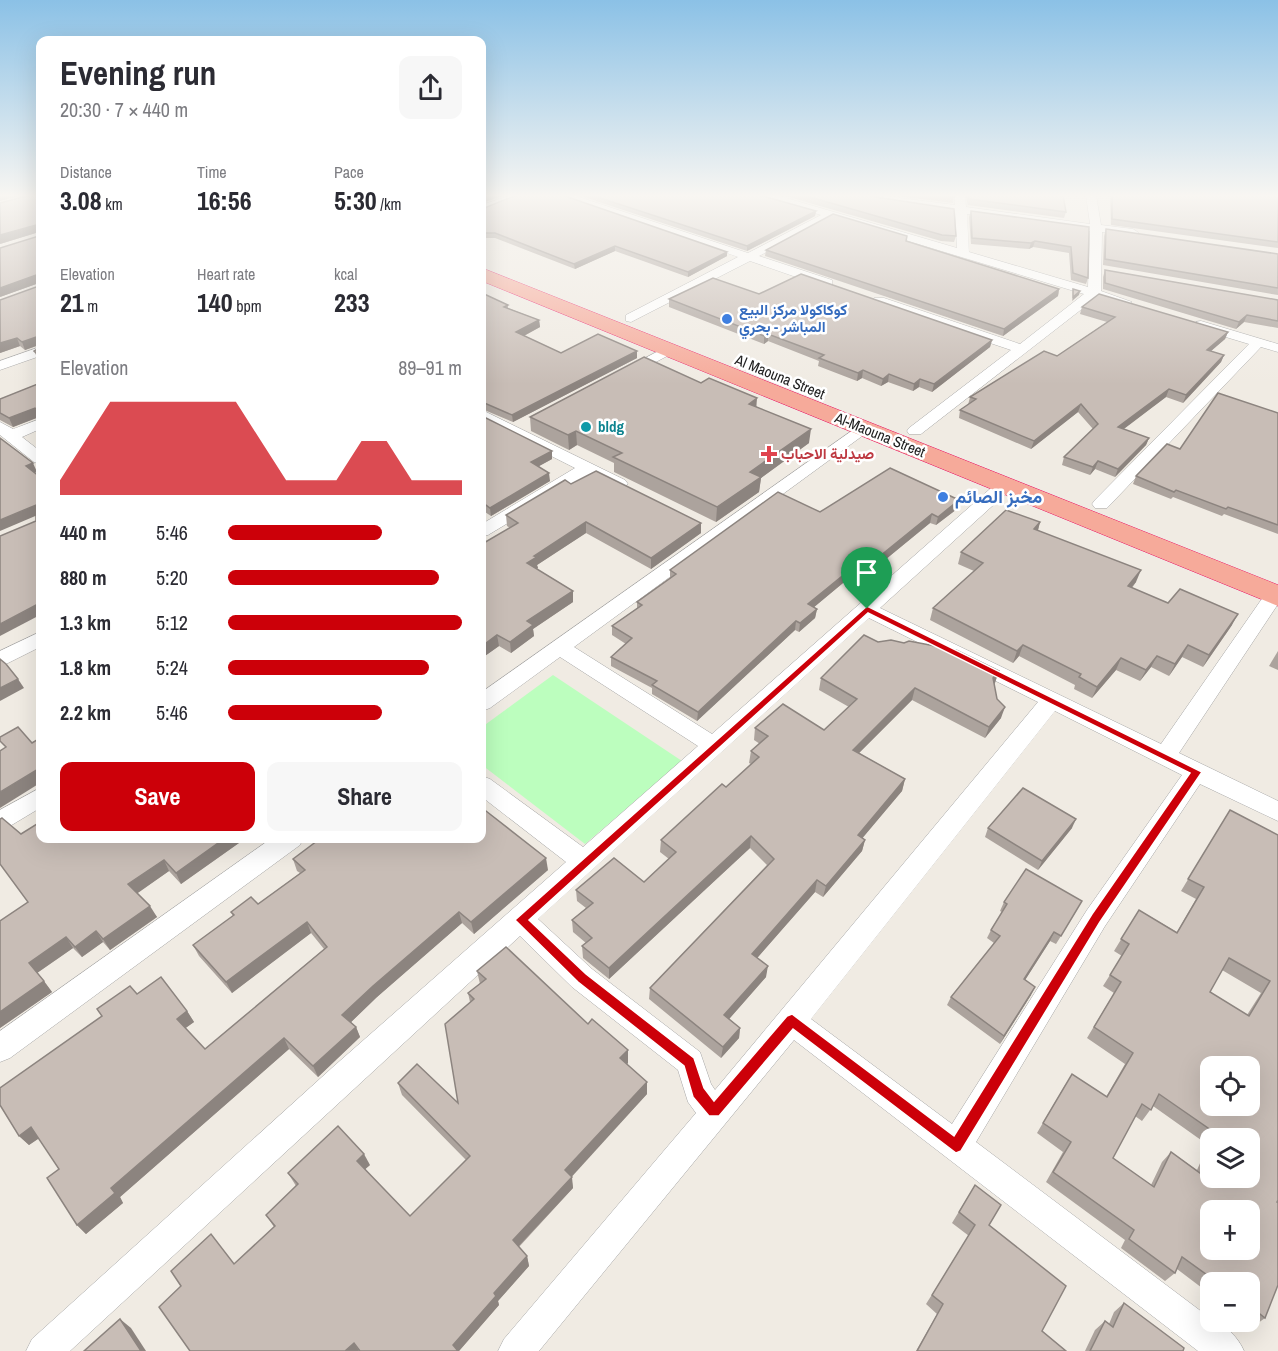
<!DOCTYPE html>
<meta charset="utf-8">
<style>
:root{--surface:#fff;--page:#f7f7f7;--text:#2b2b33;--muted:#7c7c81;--accent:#cc0009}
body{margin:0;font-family:"Archivo Narrow",Vazirmatn,sans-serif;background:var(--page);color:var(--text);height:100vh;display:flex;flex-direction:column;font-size:22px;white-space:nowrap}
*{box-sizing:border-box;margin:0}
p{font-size:20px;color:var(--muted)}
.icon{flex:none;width:33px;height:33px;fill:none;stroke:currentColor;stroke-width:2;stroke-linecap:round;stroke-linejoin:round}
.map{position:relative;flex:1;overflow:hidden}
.drawer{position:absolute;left:36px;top:36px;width:450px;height:807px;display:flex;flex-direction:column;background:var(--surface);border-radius:12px;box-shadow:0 6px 24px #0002}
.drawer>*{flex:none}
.fabs{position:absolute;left:1200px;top:1056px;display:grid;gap:12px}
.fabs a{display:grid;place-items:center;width:60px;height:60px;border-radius:12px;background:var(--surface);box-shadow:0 6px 24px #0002;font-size:30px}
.pin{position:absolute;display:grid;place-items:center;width:51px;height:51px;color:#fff;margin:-62px -26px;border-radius:50% 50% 50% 0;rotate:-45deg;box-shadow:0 0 6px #0007}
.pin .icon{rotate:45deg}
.round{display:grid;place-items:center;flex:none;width:63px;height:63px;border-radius:12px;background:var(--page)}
.summary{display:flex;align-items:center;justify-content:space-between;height:102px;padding:0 24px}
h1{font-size:33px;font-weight:800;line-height:45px}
.metrics{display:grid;grid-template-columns:repeat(3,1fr);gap:9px;height:102px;padding:6px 24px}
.metrics div{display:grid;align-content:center}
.metrics b{font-size:26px;font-weight:800}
.metrics small{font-size:16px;font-weight:400}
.metrics p{font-size:16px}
.chart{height:168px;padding:12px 24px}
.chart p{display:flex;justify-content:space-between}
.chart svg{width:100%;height:108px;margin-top:6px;fill:var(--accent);opacity:.7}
.cta{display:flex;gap:12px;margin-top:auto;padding:12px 24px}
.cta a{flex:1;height:69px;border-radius:12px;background:var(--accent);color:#fff;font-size:24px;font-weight:800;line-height:69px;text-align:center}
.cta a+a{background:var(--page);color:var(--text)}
ul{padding:0 24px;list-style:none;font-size:20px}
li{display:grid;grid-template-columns:96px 72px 1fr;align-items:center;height:45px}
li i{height:15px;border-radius:8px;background:var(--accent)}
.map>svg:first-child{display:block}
.park{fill:#bcfebe}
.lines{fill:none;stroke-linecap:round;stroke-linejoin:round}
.minor-casing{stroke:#a5a5a5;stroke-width:1}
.trunk-casing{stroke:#e91466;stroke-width:1}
.minor{fill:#fff;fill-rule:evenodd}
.trunk{fill:#f6aa9a;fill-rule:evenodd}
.wall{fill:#aca39d;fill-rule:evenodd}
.shaded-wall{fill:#8c847f}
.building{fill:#c8bdb6;stroke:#8c847f;stroke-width:1.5;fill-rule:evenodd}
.route{fill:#cc0009;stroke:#fff;stroke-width:1.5;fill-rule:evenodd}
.shop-dot{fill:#3f7fe0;stroke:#fff;stroke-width:2}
.culture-dot{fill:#0f9aa8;stroke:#fff;stroke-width:2}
.health-dot{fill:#e0444e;stroke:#fff;stroke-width:2}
.labels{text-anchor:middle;stroke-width:5;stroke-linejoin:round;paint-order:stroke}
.far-shop-label{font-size:15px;font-weight:bold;fill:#366cbe;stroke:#fff;text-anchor:start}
.far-street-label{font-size:15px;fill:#1e1e1e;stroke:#fff}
.far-culture-label{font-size:15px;font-weight:bold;fill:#0d838f;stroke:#fff;text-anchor:start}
.far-health-label{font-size:15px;font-weight:bold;fill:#be3a42;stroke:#fff;text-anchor:start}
.shop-label{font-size:18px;font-weight:bold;fill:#366cbe;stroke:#fff;text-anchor:start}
</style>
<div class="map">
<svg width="1278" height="1351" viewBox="0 0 1278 1351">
<rect width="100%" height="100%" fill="#f0ebe3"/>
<!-- park -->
<path class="park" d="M553 675 682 761 585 844 482 765V727Z"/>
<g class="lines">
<defs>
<g id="minor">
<path d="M511 195H525L482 212V205Z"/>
<path d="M558 195H573L748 253 821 215 762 197 761 195H776L957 248 955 212 885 202 879 199 885 196 955 205V195H965L966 207 1090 224 1086 195H1096L1101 225 1133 229 1139 233 1133 237 1102 232 1101 291 1132 302 1125 306 1096 298 921 434H909L907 431 909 428 1011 350 874 304V298H884L1020 344 1084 294 832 218 759 256 832 280V286H822L750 261 631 322 626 321V315L738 257ZM967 214 1090 231 1088 287 969 252Z"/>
<path d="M1201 321 1278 344V352L1261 347 1107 508H1095L1092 504 1095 500 1249 344 1196 328V322Z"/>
<path d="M668 346 675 350 673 353 631 375 626 376 619 372Z"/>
<path d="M40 347V356L0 370V361Z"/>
<path d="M482 410 625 480 628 484 619 489 588 475 488 535 482 536V524L575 468 482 421Z"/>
<path d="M40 419V429L22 437 40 451V464L34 462 0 435V422L13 429Z"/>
<path d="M863 423 871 428 869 431 574 647 712 734 999 481 1005 480 1014 485 1011 489 880 608 1161 744 1268 590 1278 589V604L1179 753 1278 801V821L1200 784 1105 926 976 1142 1210 1318V1322C1225 1322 1239 1339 1244 1351H1198L794 1040 539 1351H498L504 1339 696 1113 688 1102 678 1070 572 987 520 936 70 1351H26L32 1339 333 1067 566 862 482 797V776L490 779 583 847 698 746 560 657 490 708 482 711V692ZM869 618 1038 702 715 1090 711 1084 700 1052 592 969 538 919ZM1055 711 1182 775 1087 910 952 1124 811 1019Z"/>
<path d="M40 632V647L0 667V651Z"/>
<path d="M40 788V808L0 832V810Z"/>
<path d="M272 838H303L300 845 10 1058 0 1062V1031Z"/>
</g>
<path id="trunk" d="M482 268 1278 585V606L482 281Z"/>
</defs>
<!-- minor casing -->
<use href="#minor" class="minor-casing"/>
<!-- trunk casing -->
<use href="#trunk" class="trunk-casing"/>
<!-- minor -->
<use href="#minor" class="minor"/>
<!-- trunk -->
<use href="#trunk" class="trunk"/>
</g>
<!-- wall -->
<g class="wall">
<path d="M40 195V361L38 359 34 351 39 348V345L25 350 20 346 0 353V300L39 286V283L0 297 39 236V232L0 244Z"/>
<path d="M578 195H759L816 211 815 216 747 251Z"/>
<path d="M782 195H872L876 197 956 236 954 242 941 241Z"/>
<path d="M888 195H954L953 203Z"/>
<path d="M965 195H1063L1066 212 1064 218 968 205Z"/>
<path d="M1110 195H1278V248L1111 225Z"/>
<path d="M482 209 727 256 688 277 615 251 575 269 495 238H482Z"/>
<path d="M971 211 1089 227 1088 278 1086 284 1071 280 1069 253 1033 247 1029 249 971 244 969 217Z"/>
<path d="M1106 229 1278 254V295L1103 265 1104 236Z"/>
<path d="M906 241 1059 289 1058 296 1003 336 765 256 766 250Z"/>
<path d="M1105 270 1278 300V328L1244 322 1236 329 1103 289V277Z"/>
<path d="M482 293 508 305V308L539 320 540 327 524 336 561 353 637 358 513 422 482 409Z"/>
<path d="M759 294 992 340 990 347 932 392 919 387 913 391 888 382 881 386 862 378 857 381 818 366 819 361 768 341 764 344 669 307V299Z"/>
<path d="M1082 307 1228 332 1225 339 1211 351 1224 355 1221 362 1183 403 1166 397 1123 429 1149 438 1146 445 1115 477 1095 469 1090 475 1062 465 1064 457 1093 429 1078 412 1031 449 959 418 960 410 968 405 970 397 1057 356 1107 322 1080 314Z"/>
<path d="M40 383V418L39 417 13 427 0 420V399Z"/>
<path d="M701 383 757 407 809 443 761 478 759 492 716 522 614 472V463L577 445 569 450 531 431 530 417Z"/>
<path d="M1278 413V534L1224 514 1222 516 1173 497 1171 499 1133 484 1136 476 1180 449Z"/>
<path d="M482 416 552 451V459L539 466 550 481 491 516 482 510Z"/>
<path d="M571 484 701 533 651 569 586 533 537 565 538 568 537 569 573 591V602L533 629 534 636 511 653 499 646 482 658 510 528 507 526 506 515Z"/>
<path d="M959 500 957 509 936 525 930 523 858 582 849 578 814 607 817 609 815 618 799 632 795 630 697 721 652 694V688L611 666V657L626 644 612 635V626L637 608V602L670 578V570L820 512Z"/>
<path d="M1040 522 1038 530 1136 582 1132 588 1168 603 1232 625 1203 667 1182 657 1169 676 1151 667 1140 681 1116 670 1092 698 1074 689 1075 685 1019 656 1013 663 930 620 933 608 974 571 958 564 961 552Z"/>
<path d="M878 642 999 671 994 684 1001 718 985 738 912 700 859 753 905 779 902 791 862 838 865 840 862 851 823 897 815 892 757 958 766 977 729 1019 740 1028 739 1038 721 1058 649 999 650 988 767 865 750 848 609 979 583 958 582 946 586 943 573 932 572 920 586 908 577 901 576 890 644 882 669 859 660 852 661 840 726 787 751 764 749 763 751 751 760 744 754 740 755 728 824 730 849 707 819 690 821 678Z"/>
<path d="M1278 651V670L1269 666Z"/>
<path d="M1230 810 1278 835 1277 1202 1265 1318 1254 1326 1248 1322H1250V1282H1210V1294L1177 1269 1175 1273 1165 1281 1121 1248 1125 1240 1046 1182 1063 1152 1037 1133 1065 1085 1106 1097 1125 1064 1087 1038 1114 993 1103 986 1122 956 1114 951 1139 910 1177 932 1196 899 1181 891ZM1222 970 1261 993 1247 1015 1210 992ZM1153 1106 1208 1145 1197 1170 1171 1152 1162 1162 1151 1185 1113 1158 1135 1116 1142 1121ZM1210 1138H1250L1210 1178Z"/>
<path d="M988 828H1072L1038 870 985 837Z"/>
<path d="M21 834 40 838H246L181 884 169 871 137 893 157 917 110 950 103 942 82 957 73 948 37 973 52 992 0 1028 28 902Z"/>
<path d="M330 841 548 870 474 934 462 923 377 997 351 1022 356 1027 360 1037 318 1077 289 1049 120 1197 123 1203 86 1234 77 1225 59 1169 39 1138 29 1145 19 1136 137 994 187 1011 194 1022 185 1028 205 1049 324 949 311 933 232 993 199 956 193 945 233 916 231 912 258 904 300 873 297 871 293 859Z"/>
<path d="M1004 902 1077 910 1056 944 1050 941 1025 980 1031 995 1000 1044 947 1005 951 997 994 943 987 938 991 930 1002 912 1000 911Z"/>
<path d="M477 971 588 1024 628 1050V1063L627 1064 647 1094 571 1176 573 1188 519 1247 527 1256 529 1266 498 1301 499 1305 459 1351H190L234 1264 274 1227 266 1215 296 1186 288 1173 370 1165 365 1169 410 1216 466 1160 402 1095 398 1083 458 1103 470 1002 468 993 480 984Z"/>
<path d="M975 1185 989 1225 1042 1331 1066 1351H916L937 1314 926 1304 969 1236 952 1223Z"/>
<path d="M1124 1303 1183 1351H1085L1095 1330 1105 1321 1109 1324 1114 1312Z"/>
</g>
<!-- shaded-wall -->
<g class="shaded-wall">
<path d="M0 195H22L0 201Z"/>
<path d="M492 195H505L482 203V198Z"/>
<path d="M816 211 815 216 747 251V246Z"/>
<path d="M36 225 39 232 0 244V235Z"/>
<path d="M1035 241 1033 247 1029 249 1031 243Z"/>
<path d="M615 246V251L575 269 574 264Z"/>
<path d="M727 252V256L688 277V272Z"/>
<path d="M36 275 39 283 0 297V288Z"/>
<path d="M1059 289 1058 296 1003 336 1004 329Z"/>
<path d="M1080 291 1079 295 1072 301 1073 297Z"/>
<path d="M1247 315 1244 322 1236 329 1239 322Z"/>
<path d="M539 320 540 327 516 340V332Z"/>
<path d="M1228 332 1225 339 1204 357 1207 350Z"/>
<path d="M768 334V341L764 344V336Z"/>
<path d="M36 337 39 345 25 350 22 342Z"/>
<path d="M17 338 20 346 0 353V343Z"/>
<path d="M992 340 990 347 932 392 934 384Z"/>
<path d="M637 351V358L513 422 512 415Z"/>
<path d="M1224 355 1221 362 1183 403 1186 395Z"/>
<path d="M863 370 862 378 857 381 858 373Z"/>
<path d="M889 374 888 382 881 386 883 379Z"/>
<path d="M920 379 919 387 913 391 914 384Z"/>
<path d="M1169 389 1166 397 1116 435 1118 427Z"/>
<path d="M757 398 756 412 749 404Z"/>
<path d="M1081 404 1078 412 1031 449 1034 441Z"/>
<path d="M35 408 39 417 13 427 9 418Z"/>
<path d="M811 429 809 443 761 478 759 492 716 522 717 507 750 472Z"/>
<path d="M576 431 577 445 569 450 568 435Z"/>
<path d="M1149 438 1146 445 1115 477 1118 469Z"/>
<path d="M552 451V459L532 470 531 462Z"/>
<path d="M1098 461 1095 469 1090 475 1093 467Z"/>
<path d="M33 463 37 472 30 475 26 466Z"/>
<path d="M549 473 550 481 491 516 490 508Z"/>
<path d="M959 500 957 509 936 525 938 517Z"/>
<path d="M36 505 40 514 0 531V520Z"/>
<path d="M932 514 930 523 858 582 859 573Z"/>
<path d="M586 522V533L537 565 538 568 528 574 527 563 534 556Z"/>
<path d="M1040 522 1037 534 1034 529Z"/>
<path d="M701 523V533L651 569V558Z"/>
<path d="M851 569 849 578 807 613 808 604Z"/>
<path d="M1141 570 1136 582 1123 597 1128 586Z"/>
<path d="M573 591V602L533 629 534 636 511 653 510 642 527 621Z"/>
<path d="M40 603V615L0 636V624Z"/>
<path d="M817 609 815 618 799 632 800 623Z"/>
<path d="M1238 614 1232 625 1203 667 1209 655Z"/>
<path d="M796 621 795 630 697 721 698 712Z"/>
<path d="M497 635 499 646 482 658V646Z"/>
<path d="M1023 645 1019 656 1013 663 1017 651Z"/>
<path d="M1188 645 1182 657 1169 676 1175 664Z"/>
<path d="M1157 656 1151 667 1140 681 1146 670Z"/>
<path d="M1121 658 1116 670 1092 698 1097 687Z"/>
<path d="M999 671 995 683 989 690 993 678Z"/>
<path d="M18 679 24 688 0 701V688Z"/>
<path d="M915 688 912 700 851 761 853 750Z"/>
<path d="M1005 707 1001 718 985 738 989 727Z"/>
<path d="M40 768V783L0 808V792Z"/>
<path d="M905 779 902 791 855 847 858 835Z"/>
<path d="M1076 819 1072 828 1038 870 1042 861Z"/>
<path d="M751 836 750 848 609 979V968Z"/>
<path d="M225 838H246L181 884 176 873Z"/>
<path d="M865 840 862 851 823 897 826 886Z"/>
<path d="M546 858 548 870 474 934 471 922Z"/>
<path d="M164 860 169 871 135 895 128 884Z"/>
<path d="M817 880 815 892 751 965 752 954Z"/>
<path d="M150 906 157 917 110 950 103 939Z"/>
<path d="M459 912 462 923 377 997 347 1026 342 1015 373 986Z"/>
<path d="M307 922 311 933 232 993 226 982Z"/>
<path d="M96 931 103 942 82 957 75 947Z"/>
<path d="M1054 932 1050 941 1020 988 1024 979Z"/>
<path d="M66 937 73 948 37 973 29 963Z"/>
<path d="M768 966 766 977 723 1026 724 1015Z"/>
<path d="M44 981 52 992 0 1028V1012Z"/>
<path d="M1035 987 1031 995 1000 1044 1004 1036Z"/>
<path d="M187 1011 194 1022 183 1030 177 1019Z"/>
<path d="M356 1027 360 1037 318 1077 313 1066Z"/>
<path d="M740 1028 739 1038 721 1058 723 1047Z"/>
<path d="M284 1038 289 1049 120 1197 123 1203 86 1234 77 1225 111 1188Z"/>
<path d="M628 1050V1063L620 1071V1058Z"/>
<path d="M647 1082V1094L567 1182 565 1170Z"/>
<path d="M31 1127 41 1137 29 1145 19 1136Z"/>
<path d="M364 1154 370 1165 362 1172 357 1161Z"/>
<path d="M572 1177 573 1188 515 1250 513 1240Z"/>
<path d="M527 1256 529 1266 498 1301 499 1305 459 1351H456L453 1345 494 1293Z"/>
<path d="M120 1319 131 1328 146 1351H141Z"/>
<path d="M354 1343 359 1351H345Z"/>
</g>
<!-- building -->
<g class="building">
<path d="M30 195H40V356L34 351 39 348V339L36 337 22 342 17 338 0 343V300L39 286V277L36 275 0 288V248L39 236V227L36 225 0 235V203Z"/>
<path d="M482 195H492L482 198Z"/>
<path d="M516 195H562L727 252 688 272 615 246 574 264 495 233H482V209Z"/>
<path d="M591 195H759L816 211 747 246Z"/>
<path d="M803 195H872L876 197 954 209 956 236 942 235Z"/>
<path d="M933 195H954V197Z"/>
<path d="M968 195H1063L1066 212 969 199Z"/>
<path d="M1112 195H1278V242L1112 219Z"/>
<path d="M971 211 1089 227 1088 278 1073 273 1071 247 1035 241 1031 243 972 238Z"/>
<path d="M833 214 907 236 906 241 1059 289 1004 329 766 250Z"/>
<path d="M1106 229 1278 254V288L1105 259Z"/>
<path d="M1105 270 1278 300V321L1247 315 1239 322 1105 283Z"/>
<path d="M801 274 992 340 934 384 920 379 914 384 889 374 883 379 863 370 858 373 819 358 824 355 768 334 764 336 669 299 713 278 759 294Z"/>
<path d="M1073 289 1080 291 1073 297Z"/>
<path d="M482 293 508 305 504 307 539 320 516 332 561 353 598 334 637 351 512 415 482 402Z"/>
<path d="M1099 294 1228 332 1207 350 1224 355 1186 395 1169 389 1118 427 1149 438 1118 469 1098 461 1093 467 1064 457 1098 424 1081 404 1034 441 960 410 976 399 970 397 1044 351 1057 356 1115 317 1082 307Z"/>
<path d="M644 357 701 383 709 378 757 398 749 404 811 429 750 472 761 477 717 507 613 457 622 453 576 431 568 435 530 417Z"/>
<path d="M40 383V410L38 411 35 408 9 418 0 413V399Z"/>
<path d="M1218 393 1278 413V525L1228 507 1226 509 1176 490 1174 492 1136 476 1167 444 1180 449Z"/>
<path d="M482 416 552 451 531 462 549 473 490 508 482 502Z"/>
<path d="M0 438 33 463 26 466 40 477V603L0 624V536L36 521V505L0 520Z"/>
<path d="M890 468 959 500 938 517 932 514 859 573 851 569 808 604 817 609 800 623 796 621 698 712 652 685 657 681 611 657 632 638 612 626 642 605 637 602 676 574 670 570 778 492 820 512Z"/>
<path d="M596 471 701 523 651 558 586 522 534 556 537 557 527 563 573 591 527 621 533 625 510 642 497 635 482 646V544L518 523 506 515 565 480 571 484Z"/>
<path d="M1006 510 1040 522 1034 529 1141 570 1128 586 1168 603 1180 589 1238 614 1209 655 1188 645 1175 664 1157 656 1146 670 1121 658 1097 687 1079 677 1081 674 1023 645 1017 651 933 608 983 563 961 552Z"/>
<path d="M864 635 878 642 891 640 904 643 909 641 956 650 999 671 993 678 997 699 1005 707 989 727 915 688 853 750 905 779 858 835 865 840 826 886 817 880 752 954 768 966 724 1015 740 1028 723 1047 650 988 774 859 751 836 609 968 582 946 592 938 572 920 593 903 576 890 614 858 644 882 676 852 661 840 722 784 726 787 759 757 751 751 768 736 755 728 783 704 824 730 857 699 821 678Z"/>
<path d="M0 659 6 664 18 679 0 688Z"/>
<path d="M18 727 32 743 40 738V768L0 792V751L6 747 0 741V737Z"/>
<path d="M1023 788 1076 819 1042 861 988 828Z"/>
<path d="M1230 810 1278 835V1200L1277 1202 1278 1203V1285L1265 1318 1250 1306V1282H1217L1182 1257 1175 1273 1129 1239 1134 1230 1053 1172 1071 1142 1043 1123 1072 1074 1107 1097 1133 1053 1094 1027 1121 982 1110 975 1129 944 1121 939 1139 910 1177 933 1204 887 1188 879ZM1229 958 1270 981 1249 1016 1210 992ZM1210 1066H1250V1106H1210ZM1159 1094 1218 1135 1216 1138H1250V1178H1210V1151L1200 1173 1171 1152 1154 1187 1113 1158 1142 1104 1151 1110ZM1210 1210H1250V1250H1210Z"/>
<path d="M486 811 546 858 471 922 459 912 373 986 342 1015 356 1027 313 1066 284 1038 111 1188 115 1193 77 1225 47 1178 59 1169 31 1127 19 1136 0 1105V1088L102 1016 97 1009 130 986 137 994 161 977 187 1011 177 1019 205 1049 327 947 307 922 226 982 193 945 234 915 231 912 251 897 258 904 305 870 293 859 321 838H327L330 841 333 838H482V815Z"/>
<path d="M2 818 21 834 40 822V838H225L176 873 164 860 128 884 150 906 103 939 96 931 75 947 66 937 29 963 44 981 0 1012V921L28 902 0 864V819Z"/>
<path d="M1026 869 1082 901 1061 936 1054 932 1024 979 1035 987 1004 1036 951 997 1000 936 991 930 1007 904 1004 902Z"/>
<path d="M506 947 588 1024 592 1019 628 1050 620 1058 647 1082 565 1170 572 1177 513 1240 527 1256 494 1293 496 1296 453 1345 458 1351H360L354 1343 345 1351H190L159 1307 181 1286 171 1271 211 1234 234 1264 275 1226 266 1215 298 1184 288 1173 338 1126 364 1154 357 1161 410 1216 470 1156 398 1083 417 1064 458 1103 445 1024 474 999 468 993 486 979 477 971Z"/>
<path d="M975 1185 1001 1205 989 1225 1066 1286 1042 1331 1066 1351H917L943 1304 932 1295 975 1225 959 1212Z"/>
<path d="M1124 1303 1184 1348 1183 1351H1090L1105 1321 1113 1327Z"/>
<path d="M120 1319 141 1351H84Z"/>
</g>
<!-- sky -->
<linearGradient id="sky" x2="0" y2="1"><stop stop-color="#8bc1e6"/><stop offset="0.51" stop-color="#f8f6f2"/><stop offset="1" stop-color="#f8f6f2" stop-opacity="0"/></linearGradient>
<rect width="1278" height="384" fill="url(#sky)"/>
<!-- route -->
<path class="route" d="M867 606 1202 772 1100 922 961 1151 956 1153 793 1029 719 1116H709L693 1097 684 1066 578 982 515 920ZM868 613 1190 773 1092 914 954 1136 792 1014 787 1016 714 1101 704 1088 694 1058 586 974 529 920Z"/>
<!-- markers -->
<g class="shop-dot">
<circle cx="727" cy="319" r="6"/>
<circle cx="943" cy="497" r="6"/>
</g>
<circle class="culture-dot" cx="586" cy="427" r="6"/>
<path class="health-dot" d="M766 445h6v6h6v6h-6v6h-6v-6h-6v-6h6z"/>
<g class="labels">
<!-- far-shop labels -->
<g class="far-shop-label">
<text x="739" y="315">كوكاكولا مركز البيع<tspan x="739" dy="17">المباشر - بحري</tspan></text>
</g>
<!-- far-street labels -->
<g class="far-street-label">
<text transform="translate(780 377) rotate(22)" y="5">Al Maouna Street</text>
<text transform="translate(880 435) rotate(22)" y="5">Al-Maouna Street</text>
</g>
<!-- far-culture labels -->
<g class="far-culture-label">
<text x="598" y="432">bldg</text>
</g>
<!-- far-health labels -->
<g class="far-health-label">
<text x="781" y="459">صيدلية الاحباب</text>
</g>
<!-- shop labels -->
<g class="shop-label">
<text x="955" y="503">مخبز الصائم</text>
</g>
</g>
</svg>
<div class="fabs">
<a><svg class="icon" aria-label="locate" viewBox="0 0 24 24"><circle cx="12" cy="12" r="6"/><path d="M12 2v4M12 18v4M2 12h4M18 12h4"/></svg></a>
<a><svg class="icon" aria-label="layers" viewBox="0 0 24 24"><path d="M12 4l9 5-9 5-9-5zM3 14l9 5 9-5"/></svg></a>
<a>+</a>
<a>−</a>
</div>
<div class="pin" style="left:867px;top:609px;background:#1e9e55"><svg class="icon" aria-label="arrive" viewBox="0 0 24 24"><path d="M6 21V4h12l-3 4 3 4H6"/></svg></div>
<section class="drawer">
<div class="summary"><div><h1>Evening run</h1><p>20:30 · 7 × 440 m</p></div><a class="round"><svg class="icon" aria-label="share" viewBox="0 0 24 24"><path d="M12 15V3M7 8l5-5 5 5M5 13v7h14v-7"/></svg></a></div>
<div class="metrics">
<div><p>Distance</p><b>3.08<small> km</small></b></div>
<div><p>Time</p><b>16:56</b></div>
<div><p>Pace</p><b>5:30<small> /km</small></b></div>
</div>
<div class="metrics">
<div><p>Elevation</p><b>21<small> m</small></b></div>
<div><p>Heart rate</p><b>140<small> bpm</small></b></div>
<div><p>kcal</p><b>233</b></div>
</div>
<div class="chart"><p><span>Elevation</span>89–91 m</p>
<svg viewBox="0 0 160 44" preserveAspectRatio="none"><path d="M0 44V38L10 22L20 6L30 6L40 6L50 6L60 6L70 6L80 22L90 38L100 38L110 38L120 22L130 22L140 38L150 38L160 38V44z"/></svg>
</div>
<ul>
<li><b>440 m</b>5:46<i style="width:66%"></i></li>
<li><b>880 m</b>5:20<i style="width:90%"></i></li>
<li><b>1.3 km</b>5:12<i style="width:100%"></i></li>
<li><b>1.8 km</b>5:24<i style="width:86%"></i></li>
<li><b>2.2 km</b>5:46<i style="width:66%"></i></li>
</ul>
<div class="cta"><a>Save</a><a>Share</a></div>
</section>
</div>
